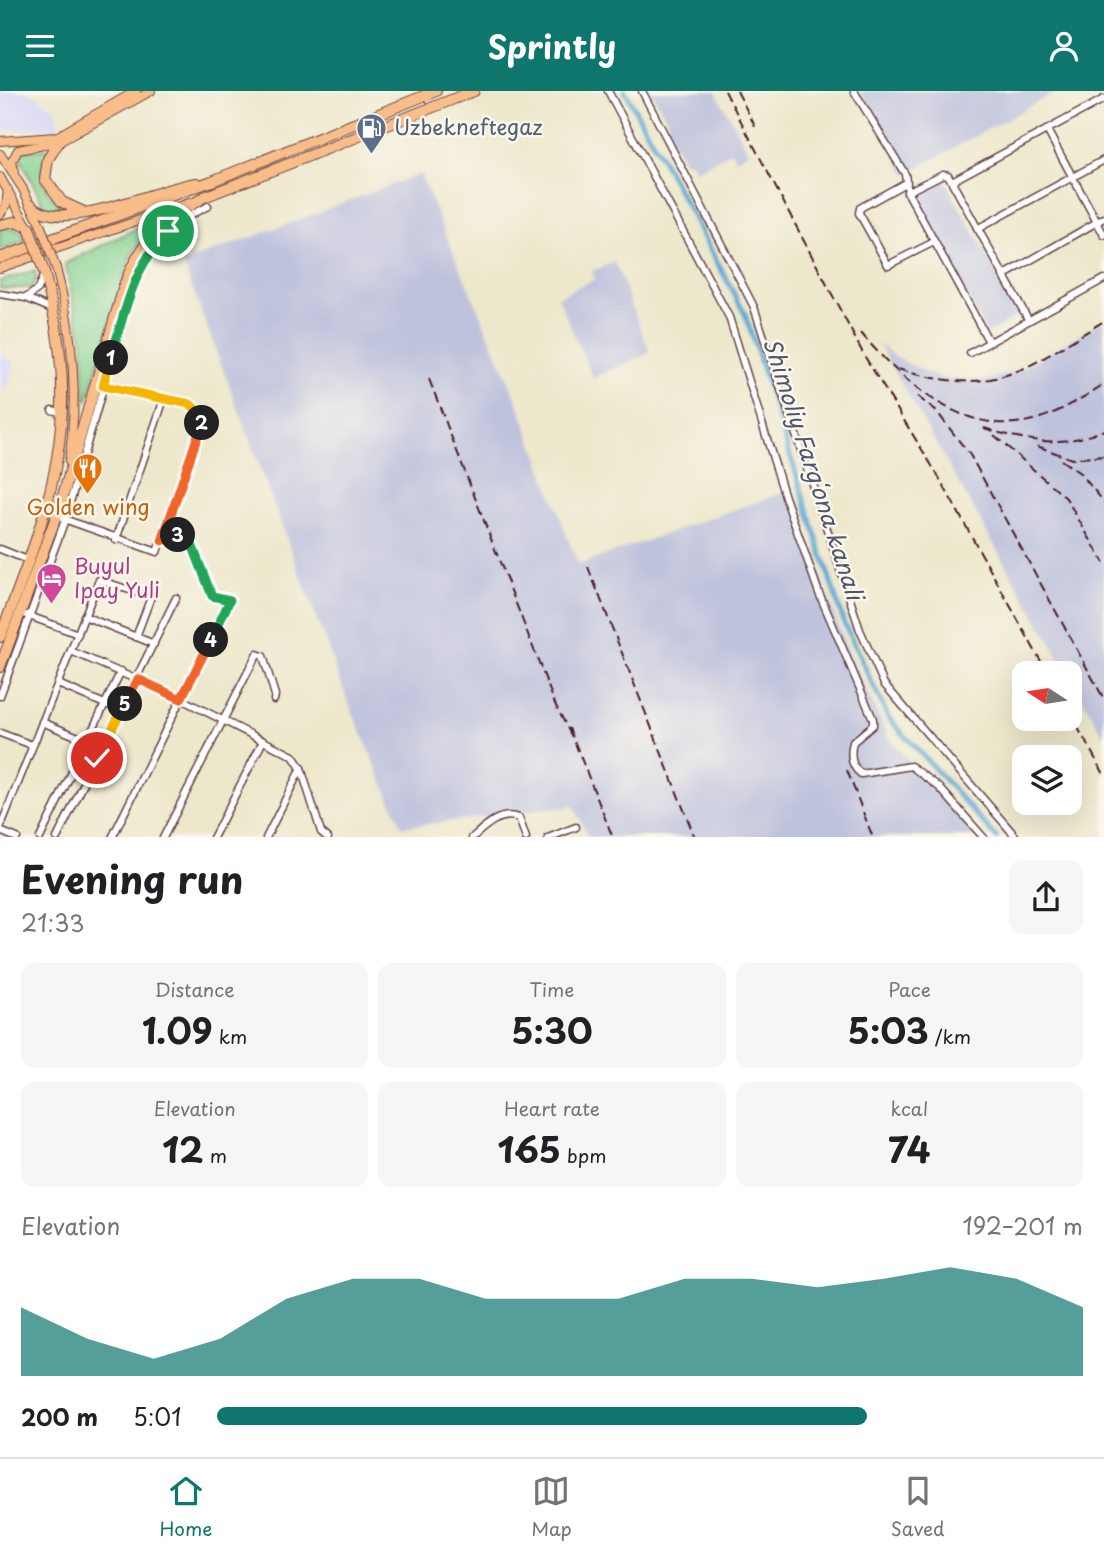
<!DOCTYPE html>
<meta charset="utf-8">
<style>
:root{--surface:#fff;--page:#f6f6f6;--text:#202124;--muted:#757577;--line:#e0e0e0;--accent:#0f766e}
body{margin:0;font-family:"Playpen Sans",sans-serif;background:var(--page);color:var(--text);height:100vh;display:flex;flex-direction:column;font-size:26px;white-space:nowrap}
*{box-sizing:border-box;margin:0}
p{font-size:23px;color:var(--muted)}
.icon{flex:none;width:38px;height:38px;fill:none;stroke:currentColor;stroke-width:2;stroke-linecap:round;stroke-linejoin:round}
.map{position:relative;height:746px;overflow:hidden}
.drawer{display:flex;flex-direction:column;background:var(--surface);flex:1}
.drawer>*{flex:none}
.needle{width:46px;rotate:282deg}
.tools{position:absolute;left:1012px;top:570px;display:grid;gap:14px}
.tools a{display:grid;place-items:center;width:70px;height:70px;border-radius:14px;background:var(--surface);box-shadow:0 7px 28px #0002;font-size:35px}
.pin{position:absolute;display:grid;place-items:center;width:60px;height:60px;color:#fff;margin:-30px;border:4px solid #fff;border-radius:50%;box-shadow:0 2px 7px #0007}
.km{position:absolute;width:35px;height:35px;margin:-18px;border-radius:50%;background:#222;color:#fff;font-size:19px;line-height:35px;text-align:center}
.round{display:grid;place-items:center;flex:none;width:74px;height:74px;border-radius:14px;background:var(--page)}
.summary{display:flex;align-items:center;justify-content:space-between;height:119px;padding:0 21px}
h1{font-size:38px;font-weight:700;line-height:52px}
.metrics{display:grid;grid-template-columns:repeat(3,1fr);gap:10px;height:119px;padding:7px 21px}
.metrics div{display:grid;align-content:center;border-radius:14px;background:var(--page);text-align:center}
.metrics b{font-size:35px;font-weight:700}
.metrics small{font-size:19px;font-weight:400}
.metrics p{font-size:19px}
.chart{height:196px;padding:14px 21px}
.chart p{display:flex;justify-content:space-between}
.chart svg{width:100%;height:126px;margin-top:7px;fill:var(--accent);opacity:.7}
ul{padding:0 21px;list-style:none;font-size:23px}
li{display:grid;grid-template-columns:112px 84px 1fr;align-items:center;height:52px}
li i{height:18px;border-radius:9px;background:var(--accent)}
header{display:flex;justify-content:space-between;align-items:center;height:91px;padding:0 21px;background:var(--accent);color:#fff;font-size:32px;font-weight:700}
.tabs{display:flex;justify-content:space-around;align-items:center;height:98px;border-top:2px solid var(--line);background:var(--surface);font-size:19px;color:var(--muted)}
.tabs a{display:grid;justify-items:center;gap:4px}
.tabs .current{color:var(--accent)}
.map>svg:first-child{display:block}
.built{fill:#d8d7f8}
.industrial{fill:#bfc2dd}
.green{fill:#86d392;stroke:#68795e;stroke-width:2}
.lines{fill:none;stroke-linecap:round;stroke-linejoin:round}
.canal{stroke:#59a6d2;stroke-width:5}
.minor-casing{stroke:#623d43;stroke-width:9}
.major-casing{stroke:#623d43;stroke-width:10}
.highway-casing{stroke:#623d43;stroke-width:12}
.minor{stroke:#fff;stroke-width:6}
.major{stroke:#f8bd89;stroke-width:8}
.highway{stroke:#f8bd89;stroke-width:10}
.rail{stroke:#4a1f2b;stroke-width:2;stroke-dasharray:10 5;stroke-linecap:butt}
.major-bridge-casing{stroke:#623d43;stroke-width:10;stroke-linecap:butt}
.highway-bridge-casing{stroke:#623d43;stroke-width:12;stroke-linecap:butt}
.major-bridge{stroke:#f8bd89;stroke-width:8}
.highway-bridge{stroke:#f8bd89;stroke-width:10}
.split-1-casing{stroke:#fff;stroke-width:14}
.split-2-casing{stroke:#fff;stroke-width:14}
.split-3-casing{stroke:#fff;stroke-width:14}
.split-4-casing{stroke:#fff;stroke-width:14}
.split-5-casing{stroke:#fff;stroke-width:14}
.split-6-casing{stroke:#fff;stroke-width:14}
.split-1{stroke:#22a559;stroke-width:9}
.split-2{stroke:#f5b400;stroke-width:9}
.split-3{stroke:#f0652b;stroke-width:9}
.split-4{stroke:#22a559;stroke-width:9}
.split-5{stroke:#f0652b;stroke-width:9}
.split-6{stroke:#f5b400;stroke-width:9}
.labels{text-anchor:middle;stroke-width:5;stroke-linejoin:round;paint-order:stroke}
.service-label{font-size:21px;fill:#4e5e75;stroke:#fbf7ec;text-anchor:start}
.food-label{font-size:21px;fill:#c56008;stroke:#fbf7ec}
.hotel-label{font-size:21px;fill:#b23c85;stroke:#fbf7ec;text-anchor:start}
.water-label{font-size:23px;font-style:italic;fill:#50556e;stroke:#fbf7ec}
</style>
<header><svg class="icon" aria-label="menu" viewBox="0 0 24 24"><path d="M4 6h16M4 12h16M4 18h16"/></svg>Sprintly<svg class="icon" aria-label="person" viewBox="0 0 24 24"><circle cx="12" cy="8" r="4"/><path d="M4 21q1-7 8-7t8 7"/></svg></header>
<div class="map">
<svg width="1104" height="747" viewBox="0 0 1104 747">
<rect width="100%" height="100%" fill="#fbf7ec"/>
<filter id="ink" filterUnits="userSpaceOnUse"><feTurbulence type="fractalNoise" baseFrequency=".0143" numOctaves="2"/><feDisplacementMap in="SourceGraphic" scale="14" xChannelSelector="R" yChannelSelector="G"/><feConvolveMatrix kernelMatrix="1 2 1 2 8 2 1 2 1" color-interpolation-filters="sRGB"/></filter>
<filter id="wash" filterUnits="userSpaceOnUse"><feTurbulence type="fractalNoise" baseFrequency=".00686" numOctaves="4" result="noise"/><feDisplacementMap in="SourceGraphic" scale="28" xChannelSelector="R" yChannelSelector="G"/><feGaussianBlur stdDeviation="1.57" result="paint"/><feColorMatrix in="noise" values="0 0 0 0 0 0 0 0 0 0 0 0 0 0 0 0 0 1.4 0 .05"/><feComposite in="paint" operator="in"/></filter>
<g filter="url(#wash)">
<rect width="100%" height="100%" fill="#ede7cb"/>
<!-- built -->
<g class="built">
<path d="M0 0H28L54 17 59 38 0 39Z"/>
<path d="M0 263 15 272 7 298 0 296Z"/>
</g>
<!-- industrial -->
<g class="industrial">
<path d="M651 0H715L749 61 736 68 731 60 696 80 690 70 685 72 664 36 669 32Z"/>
<path d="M860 0H1058L906 83Z"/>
<path d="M420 83 517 310 578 474 790 399 849 565 891 650 977 746H589L573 715 402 736 347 608 183 172Z"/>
<path d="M942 84 1019 224 987 243 910 102Z"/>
<path d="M615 171 650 262 593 287 558 206 595 188 592 180Z"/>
<path d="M1104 229V645L879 253 894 265 926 282 946 288 984 290 1019 280Z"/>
</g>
<!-- green -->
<g class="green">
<path d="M49 58C34 87 43 103 69 120L45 116 18 64 22 60Z"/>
<path d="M170 121 146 144 130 166 87 310 85 308 83 252 65 173Z"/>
<path d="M10 137 21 140 25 151 0 159V138Z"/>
<path d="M35 180 36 189 31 197H0V190Z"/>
</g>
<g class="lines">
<!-- canal -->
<path class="canal" d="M625 0 745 223 844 532 888 626 997 747"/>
</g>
</g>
<g filter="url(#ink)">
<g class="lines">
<defs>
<g id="minor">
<path d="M608 0 729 226 785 406 819 502 873 628V634L853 651C850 663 850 675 861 683L911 675 939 696 984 747"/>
<path d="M642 0 754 216 860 539 884 593 1017 747"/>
<path d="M854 0 905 83 908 102 989 251"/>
<path d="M1047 39 1104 144"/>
<path d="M952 90 1104 8"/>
<path d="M907 91 860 117 859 122 888 174 934 151"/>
<path d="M907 101 943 83 948 84 1028 228"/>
<path d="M977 138 1104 69"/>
<path d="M1003 185 1104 127"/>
<path d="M0 203 26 207 52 218"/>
<path d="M26 207 38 198 43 185"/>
<path d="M970 262 1104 188"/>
<path d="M52 319 63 322"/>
<path d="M61 427 157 461 202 333 199 321 190 313 100 294"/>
<path d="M116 449 164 308"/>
<path d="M0 458 30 470"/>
<path d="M21 522 78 543"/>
<path d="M84 525 154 553"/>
<path d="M71 560 181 608 293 665 301 677 321 741 328 747"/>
<path d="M58 593 107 614"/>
<path d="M0 605 65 429 134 190C150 155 173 131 208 115"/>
<path d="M42 631 88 650"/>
<path d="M0 642 32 654"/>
<path d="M0 737 99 489 151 506 136 546"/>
<path d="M0 740 17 747"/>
<path d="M40 747 121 580"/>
<path d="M57 747 176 507"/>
<path d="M112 747 230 509 212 505 188 443 162 450"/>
<path d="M163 747 257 563 263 565 275 604 274 609"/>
<path d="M213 747 263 650"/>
<path d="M266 747 301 677"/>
<path d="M472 747C485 735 500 720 519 727L526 747"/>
<path d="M548 747 576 736"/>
</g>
<g id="major">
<path d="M0 50 56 46 136 0"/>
<path d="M0 63 23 98 40 133"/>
<path d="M14 82 12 70 18 59 59 51 151 0"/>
<path d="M0 86 28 136"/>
<path d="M0 123 6 115 8 99"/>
<path d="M0 177 189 112"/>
<path d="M56 177C73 241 79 304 69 370"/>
</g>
<g id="highway">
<path d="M59 51 48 68 45 88 62 111 86 122"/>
<path d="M31 113C61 146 158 96 197 92"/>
<path d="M0 134 15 131 29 137"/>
<path d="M0 167 212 90 436 0"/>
<path d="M0 546C53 408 84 330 44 181"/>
<path d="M0 576 59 418 125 192C141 150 166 128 204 106L474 0"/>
</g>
</defs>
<!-- minor casing -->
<use href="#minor" class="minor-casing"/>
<!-- major casing -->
<use href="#major" class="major-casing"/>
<!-- highway casing -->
<use href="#highway" class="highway-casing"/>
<!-- minor -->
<use href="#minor" class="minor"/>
<!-- major -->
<use href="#major" class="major"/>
<!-- highway -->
<use href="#highway" class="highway"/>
<!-- rail -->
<g class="rail">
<path d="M725 0 865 266 937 383 1048 583"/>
<path d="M737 0 757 39"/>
<path d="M861 242C898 286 953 337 1015 332 1047 330 1078 310 1104 293"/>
<path d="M898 278C995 308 1024 279 1104 230"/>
<path d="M429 288 555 613 572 646"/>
<path d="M917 305 937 321 970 364 1104 608"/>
<path d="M984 337C1027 351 1062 357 1104 339"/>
<path d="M994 344 1066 407 1104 472"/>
<path d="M1037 355 1072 368 1104 365"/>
<path d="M1061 369 1080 382 1104 411"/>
<path d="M588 476 695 747"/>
<path d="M1069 621 1104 683"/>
<path d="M569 637 613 747"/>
<path d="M847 679 873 747"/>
</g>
<defs>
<path id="major-bridge" d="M40 133 56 177"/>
<path id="highway-bridge" d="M29 137 44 181"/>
</defs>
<!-- major-bridge casing -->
<use href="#major-bridge" class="major-bridge-casing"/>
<!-- highway-bridge casing -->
<use href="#highway-bridge" class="highway-bridge-casing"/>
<!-- major-bridge -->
<use href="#major-bridge" class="major-bridge"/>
<!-- highway-bridge -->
<use href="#highway-bridge" class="highway-bridge"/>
</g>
</g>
<g class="lines" filter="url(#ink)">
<defs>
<path id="split-1" d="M111 267C125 220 133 176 168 140"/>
<path id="split-2" d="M111 267 103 295 190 313 199 321 202 332"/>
<path id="split-3" d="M178 444 162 450 202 332"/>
<path id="split-4" d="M178 444 188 443 212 505 230 509 211 549"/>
<path id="split-5" d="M125 613 138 588 181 608 211 549"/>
<path id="split-6" d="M97 667 125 613"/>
</defs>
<!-- split-1 casing -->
<use href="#split-1" class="split-1-casing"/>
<!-- split-2 casing -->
<use href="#split-2" class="split-2-casing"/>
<!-- split-3 casing -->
<use href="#split-3" class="split-3-casing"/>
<!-- split-4 casing -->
<use href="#split-4" class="split-4-casing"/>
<!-- split-5 casing -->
<use href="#split-5" class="split-5-casing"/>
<!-- split-6 casing -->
<use href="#split-6" class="split-6-casing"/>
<!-- split-1 -->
<use href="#split-1" class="split-1"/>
<!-- split-2 -->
<use href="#split-2" class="split-2"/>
<!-- split-3 -->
<use href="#split-3" class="split-3"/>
<!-- split-4 -->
<use href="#split-4" class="split-4"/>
<!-- split-5 -->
<use href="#split-5" class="split-5"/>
<!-- split-6 -->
<use href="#split-6" class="split-6"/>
</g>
<!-- icons -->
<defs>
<symbol id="fuel-pin" viewBox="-11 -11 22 30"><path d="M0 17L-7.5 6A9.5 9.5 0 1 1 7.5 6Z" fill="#5c6f8a" stroke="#fbf7ec"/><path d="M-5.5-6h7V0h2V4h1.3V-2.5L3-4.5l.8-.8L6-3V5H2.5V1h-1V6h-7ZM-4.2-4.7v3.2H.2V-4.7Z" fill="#fff"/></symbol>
<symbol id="restaurant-pin" viewBox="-11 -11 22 30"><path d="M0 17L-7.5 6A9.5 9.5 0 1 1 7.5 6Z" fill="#e8710a" stroke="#fbf7ec"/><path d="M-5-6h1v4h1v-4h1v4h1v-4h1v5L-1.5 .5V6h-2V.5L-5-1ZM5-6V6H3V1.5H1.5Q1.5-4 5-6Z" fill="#fff"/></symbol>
<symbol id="hotel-pin" viewBox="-11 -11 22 30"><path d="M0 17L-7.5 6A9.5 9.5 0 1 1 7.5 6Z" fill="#d1479c" stroke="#fbf7ec"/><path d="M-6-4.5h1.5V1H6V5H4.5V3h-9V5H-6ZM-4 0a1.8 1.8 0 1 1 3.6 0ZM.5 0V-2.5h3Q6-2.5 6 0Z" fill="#fff"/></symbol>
</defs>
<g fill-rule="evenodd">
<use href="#fuel-pin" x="354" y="20" width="35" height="47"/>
<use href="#restaurant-pin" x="70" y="360" width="35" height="47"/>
<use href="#hotel-pin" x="34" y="470" width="35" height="47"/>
</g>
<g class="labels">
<!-- service labels -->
<g class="service-label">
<text x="394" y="44">Uzbekneftegaz</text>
</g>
<!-- food labels -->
<g class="food-label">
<text x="88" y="424">Golden wing</text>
</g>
<!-- hotel labels -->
<g class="hotel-label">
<text x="74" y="483">Buyul<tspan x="74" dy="24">Ipay Yuli</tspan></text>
</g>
<!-- water labels -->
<g class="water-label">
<text transform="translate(813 378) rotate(72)" y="8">Shimoliy Fargʻona kanali</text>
</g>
</g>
</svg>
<div class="tools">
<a><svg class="needle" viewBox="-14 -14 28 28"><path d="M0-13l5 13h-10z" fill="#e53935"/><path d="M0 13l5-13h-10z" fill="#757577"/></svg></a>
<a><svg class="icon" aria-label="layers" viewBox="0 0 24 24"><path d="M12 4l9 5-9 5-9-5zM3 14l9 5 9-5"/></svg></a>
</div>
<div class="pin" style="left:168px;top:140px;background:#1e9e55"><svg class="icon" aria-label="arrive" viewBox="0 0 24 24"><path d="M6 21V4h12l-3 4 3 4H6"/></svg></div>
<div class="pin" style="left:97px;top:667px;background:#d93025"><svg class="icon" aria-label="check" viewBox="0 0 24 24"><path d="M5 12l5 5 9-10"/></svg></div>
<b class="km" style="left:111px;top:267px">1</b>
<b class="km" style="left:202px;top:332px">2</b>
<b class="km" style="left:178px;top:444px">3</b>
<b class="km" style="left:211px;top:549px">4</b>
<b class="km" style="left:125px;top:613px">5</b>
</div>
<section class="drawer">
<div class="summary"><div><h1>Evening run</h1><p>21:33</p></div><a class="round"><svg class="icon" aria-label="share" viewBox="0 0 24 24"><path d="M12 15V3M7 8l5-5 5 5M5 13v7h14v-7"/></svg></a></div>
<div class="metrics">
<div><p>Distance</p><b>1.09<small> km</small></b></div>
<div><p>Time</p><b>5:30</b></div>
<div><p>Pace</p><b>5:03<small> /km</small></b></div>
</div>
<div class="metrics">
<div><p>Elevation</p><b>12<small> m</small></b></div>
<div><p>Heart rate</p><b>165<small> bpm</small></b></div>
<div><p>kcal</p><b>74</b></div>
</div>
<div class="chart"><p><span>Elevation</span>192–201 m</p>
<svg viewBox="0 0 160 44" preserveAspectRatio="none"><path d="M0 44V20L10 31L20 38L30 31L40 17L50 10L60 10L70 17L80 17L90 17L100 10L110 10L120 13L130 10L140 6L150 10L160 20V44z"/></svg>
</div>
<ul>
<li><b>200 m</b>5:01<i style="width:75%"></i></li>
</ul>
</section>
<nav class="tabs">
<a class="current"><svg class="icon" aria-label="home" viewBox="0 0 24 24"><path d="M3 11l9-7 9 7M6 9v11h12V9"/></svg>Home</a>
<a><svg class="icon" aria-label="map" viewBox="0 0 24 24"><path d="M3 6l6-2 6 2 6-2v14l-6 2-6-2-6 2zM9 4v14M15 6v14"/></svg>Map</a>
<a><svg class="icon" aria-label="saved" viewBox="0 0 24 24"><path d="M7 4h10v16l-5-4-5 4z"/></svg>Saved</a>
</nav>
